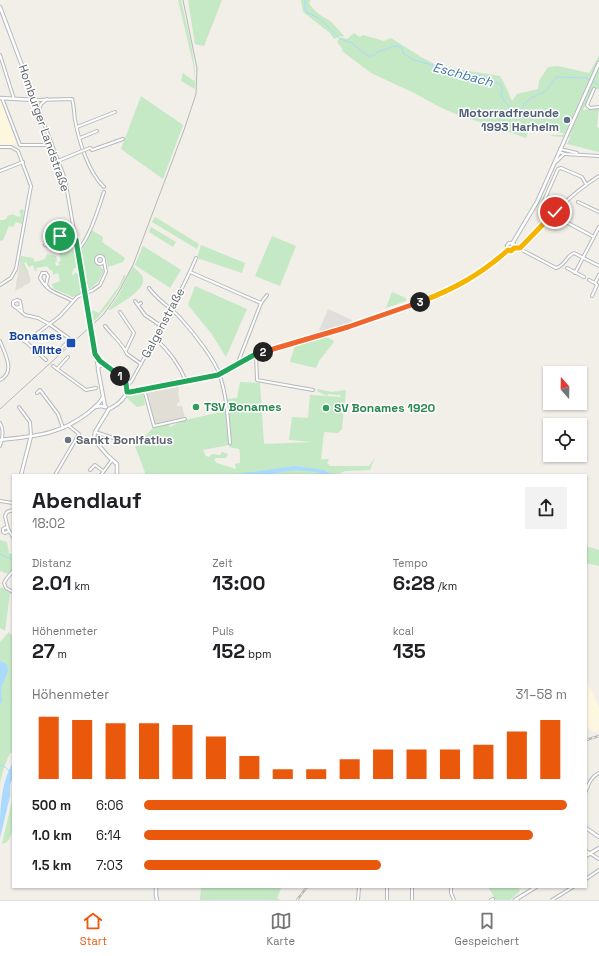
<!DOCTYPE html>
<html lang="de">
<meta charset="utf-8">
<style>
:root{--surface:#fff;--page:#f2f2f2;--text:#202124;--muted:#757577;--line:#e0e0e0;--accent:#ea580c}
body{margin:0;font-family:"Space Grotesk",sans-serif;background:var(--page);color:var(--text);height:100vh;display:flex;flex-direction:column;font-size:15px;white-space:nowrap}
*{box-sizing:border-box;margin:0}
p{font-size:13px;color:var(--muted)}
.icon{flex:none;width:22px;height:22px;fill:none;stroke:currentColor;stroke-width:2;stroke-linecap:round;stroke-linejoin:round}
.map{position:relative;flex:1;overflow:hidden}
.side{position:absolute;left:12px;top:474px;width:575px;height:414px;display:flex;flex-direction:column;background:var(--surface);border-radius:0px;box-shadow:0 1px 3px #0004}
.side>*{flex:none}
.needle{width:26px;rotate:340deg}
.fabs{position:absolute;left:543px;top:366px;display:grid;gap:8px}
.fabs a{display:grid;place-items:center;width:44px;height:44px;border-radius:0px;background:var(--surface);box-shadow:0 1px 3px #0004;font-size:20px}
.pin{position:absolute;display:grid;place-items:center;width:34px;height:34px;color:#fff;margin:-17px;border:2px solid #fff;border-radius:50%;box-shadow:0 1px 4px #0007}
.km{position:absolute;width:20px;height:20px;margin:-10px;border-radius:50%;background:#222;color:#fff;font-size:11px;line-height:20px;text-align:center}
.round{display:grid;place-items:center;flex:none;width:42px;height:42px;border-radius:0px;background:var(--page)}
.summary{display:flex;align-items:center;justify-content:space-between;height:68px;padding:0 20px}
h1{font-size:22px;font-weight:600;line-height:30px}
.stats{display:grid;grid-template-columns:repeat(3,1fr);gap:6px;height:68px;padding:4px 20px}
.stats div{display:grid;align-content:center}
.stats b{font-size:20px;font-weight:600}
.stats small{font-size:11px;font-weight:400}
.stats p{font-size:11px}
.chart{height:112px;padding:8px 20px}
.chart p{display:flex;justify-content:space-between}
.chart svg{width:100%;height:72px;margin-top:4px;stroke:var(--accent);stroke-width:6}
ul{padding:0 20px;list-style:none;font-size:13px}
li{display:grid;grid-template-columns:64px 48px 1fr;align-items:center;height:30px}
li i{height:10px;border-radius:5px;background:var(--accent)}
.dock{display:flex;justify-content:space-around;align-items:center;height:56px;border-top:1px solid var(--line);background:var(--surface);font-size:11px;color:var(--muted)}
.dock a{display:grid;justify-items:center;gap:2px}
.dock .current{color:var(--accent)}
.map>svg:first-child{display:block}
.commercial{fill:#fef7e0}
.industrial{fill:#e0deda}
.education{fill:#e1ded6}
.green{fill:#c5e8c5;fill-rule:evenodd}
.water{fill:#aadaff}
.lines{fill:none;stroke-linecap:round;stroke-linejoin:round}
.stream{stroke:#aadaff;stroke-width:1}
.street-casing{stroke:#b5b8bc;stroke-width:4}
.secondary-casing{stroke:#b6babf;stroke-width:4.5}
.street{stroke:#fff;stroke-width:2}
.secondary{stroke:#fff;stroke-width:2.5}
.tram{stroke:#b6b7b8;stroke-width:1}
.rail-casing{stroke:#b6b7b8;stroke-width:2.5}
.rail{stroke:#fff;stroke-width:1;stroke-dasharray:3;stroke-linecap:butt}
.street-bridge-casing{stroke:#b5b8bc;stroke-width:4;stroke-linecap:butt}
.street-bridge{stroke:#fff;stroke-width:2}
.split-1-casing{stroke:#fff;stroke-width:8}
.split-2-casing{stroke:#fff;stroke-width:8}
.split-3-casing{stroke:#fff;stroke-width:8}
.split-4-casing{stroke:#fff;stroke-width:8}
.split-1{stroke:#22a559;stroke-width:5}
.split-2{stroke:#22a559;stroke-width:5}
.split-3{stroke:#f0652b;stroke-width:5}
.split-4{stroke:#f5b400;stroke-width:5}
.service-dot{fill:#5c6f8a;stroke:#fff;stroke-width:1.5}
.transit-dot{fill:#1a4fb4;stroke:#fff;stroke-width:1.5}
.leisure-dot{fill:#2e9e5b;stroke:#fff;stroke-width:1.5}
.worship-dot{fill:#6b7280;stroke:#fff;stroke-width:1.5}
.labels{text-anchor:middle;stroke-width:3;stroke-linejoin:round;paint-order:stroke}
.service-label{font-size:12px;font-weight:bold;fill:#4e5e75;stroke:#fff;text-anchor:end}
.street-label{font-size:12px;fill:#5f6368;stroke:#fff}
.transit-label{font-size:12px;font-weight:bold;fill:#164399;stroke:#fff;text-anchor:end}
.leisure-label{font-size:12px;font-weight:bold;fill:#27864d;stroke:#fff;text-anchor:start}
.worship-label{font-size:12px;font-weight:bold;fill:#5b616d;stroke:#fff;text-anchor:start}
.water-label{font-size:13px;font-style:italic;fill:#4174aa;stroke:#fff}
</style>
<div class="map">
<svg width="599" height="900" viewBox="0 0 599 900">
<rect width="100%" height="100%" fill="#f1efe8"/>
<!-- commercial -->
<g class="commercial">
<path d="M0 96 16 143 8 147H0Z"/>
<path d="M586 679 599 707V731L593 732 590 728 586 729Z"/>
</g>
<!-- industrial -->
<path class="industrial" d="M328 309 352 320V322L318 333Z"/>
<!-- education -->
<g class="education">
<path d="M20 261H22L25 272 28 271 31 281 28 284 23 286V287L15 291Z"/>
<path d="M178 385 179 392 178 393 180 402 177 403V406H182L185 418 155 425 147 391Z"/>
</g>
<!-- green -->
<g class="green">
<path d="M178 0H181C187 29 197 59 195 89L181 81 183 73 194 81 195 79 193 63Z"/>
<path d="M188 0H222L204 46 195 44Z"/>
<path d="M301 0H311L309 3C312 10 323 17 330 21 332 22 342 34 345 37L340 36 334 39 330 33 303 12Z"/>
<path d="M354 33 360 37 363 35 384 41 391 38 421 57 438 66 500 76 506 87 512 101 517 94 538 89 539 81 548 67 558 66 589 73 599 56V59L563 137 551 136V135H563V133L529 129 526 138 453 113 438 106 414 93 371 73 342 51 344 49 343 50 337 42 340 37 347 39Z"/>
<path d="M599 67V89H593L583 110 599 108 597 127 599 128V152L567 144 575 127 569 138 568 137Z"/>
<path d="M141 96 183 125 163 179 121 149Z"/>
<path d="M21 209 24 210 22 224 16 222 13 227 9 226 3 240 0 241V220H4L7 218V216L13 214 16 216 20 217 21 214 19 212Z"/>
<path d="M155 217 199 244 197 249 152 222Z"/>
<path d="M151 227 176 242 173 247 149 232Z"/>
<path d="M90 229 103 237 102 242 125 258 123 262 108 267 106 258 102 255 97 256 95 259 96 264 103 269 104 271 98 282 90 289 87 287 80 250Z"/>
<path d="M272 236 296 246 280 286 255 276Z"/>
<path d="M60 238H62L73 241 78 267 74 268 72 273 73 276 75 273H79L81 290V293L73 297 54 289 52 284 60 281 58 273 53 275 52 270H50L47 266 36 268 37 270 35 271 33 265 29 267 26 262 24 263 28 271 25 272 22 262 20 261 21 256 33 258 35 262 45 259 47 254 56 256 57 261 55 262 56 266 60 265 58 262 61 261 59 253 53 251 54 249H57Z"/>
<path d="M201 245 245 263 242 273 197 258Z"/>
<path d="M143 246 181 270 170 288 135 265Z"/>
<path d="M133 266C136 270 142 274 143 278 147 289 118 305 110 310H108L118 296Z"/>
<path d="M124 275 126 276C117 293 107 309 93 322L90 309 99 313 119 286Z"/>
<path d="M195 286 247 309 226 357 211 333 188 305Z"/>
<path d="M392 292 406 298V301L386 308Z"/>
<path d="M324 336 333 340 334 342 319 361 316 368 290 362 295 345Z"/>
<path d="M240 382 260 383 264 444 313 442 289 440 292 417 308 418 310 395 341 397 340 395 328 394 327 396 317 391 318 389 332 392 346 390 342 429 338 433 324 432 321 459H329L327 463 330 466H368L370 465 375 457 370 470 345 471 340 473 339 475H146L135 446 155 426 168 423 170 427 181 421 225 411 229 444 232 442 226 399 237 398ZM229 445V447L239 449 240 454V463L235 464 236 469 217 463 214 460 216 458H226L228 454 222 452 220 455 212 454 209 457 206 456 203 450Z"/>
<path d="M143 392 145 405 137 407 126 397 129 395Z"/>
<path d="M0 540 7 542 9 553 13 555V568L8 574 0 571Z"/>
<path d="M586 546 599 550V566L586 563Z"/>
<path d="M1 587 10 593 5 631 0 628V589Z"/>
<path d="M9 632 13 637V752L10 753 4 767 0 783V642Z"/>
<path d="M13 797C13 809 17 842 2 844Z"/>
<path d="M201 887H293L281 888 277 898 280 900H200Z"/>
<path d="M488 887H518L520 891 510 900H496Z"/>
</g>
<!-- water -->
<g class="water">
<path d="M295 466 325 470 331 475H325L316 472 295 470 265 475H230Z"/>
<path d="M0 661 7 664 8 671 1 688 2 702 0 704Z"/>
<path d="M13 763V776L10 785V796L0 838C0 813 0 783 13 763Z"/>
</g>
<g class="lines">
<!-- stream -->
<g class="stream">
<path d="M305 0V9L307 13 319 18 340 39 352 43 368 56H373C380 49 385 51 393 46L401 47 404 54 414 60 447 69 461 76 478 75 500 84 502 88 501 96 512 111 521 110 525 103 531 98 546 91 556 77 586 78 599 85"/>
<path d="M0 554 13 560"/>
<path d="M0 765 5 767 9 771"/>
</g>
<defs>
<g id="street">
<path d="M0 55 14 99"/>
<path d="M594 89 587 105 590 108 599 107"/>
<path d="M2 98 20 145H52"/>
<path d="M39 110 41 104 47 99"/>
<path d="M77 127 115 112"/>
<path d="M80 138 97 131"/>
<path d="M0 147H11L18 151 31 186 16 269 11 278 0 285"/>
<path d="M90 148 92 150 123 139"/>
<path d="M560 149 577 153"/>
<path d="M559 152 565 154 599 156"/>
<path d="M58 161 82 151"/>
<path d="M556 162 564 154"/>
<path d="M0 171 23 162"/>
<path d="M578 202 599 212"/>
<path d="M554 212 543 207 542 205 558 169 561 168 582 177 586 184"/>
<path d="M553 215 594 237"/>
<path d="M45 245 56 248 61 236 76 240"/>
<path d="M514 248 520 249 556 268C565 266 566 256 574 253L599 266"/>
<path d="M520 249C544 222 569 195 599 176"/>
<path d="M77 251C90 238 98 209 104 192"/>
<circle cx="100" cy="260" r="4"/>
<path d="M567 268 584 277"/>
<path d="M190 272 261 303"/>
<path d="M575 273 599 227"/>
<path d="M589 280 595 283"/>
<path d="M149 288C158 301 172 308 182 320 193 332 216 361 220 376 227 397 228 421 230 443"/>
<path d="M49 289 46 285 48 276 46 273H42L40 278C49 294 59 293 73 301"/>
<path d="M592 296 597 285 595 283 599 275"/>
<path d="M135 301 145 315 161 326"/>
<path d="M138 305 141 303"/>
<path d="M21 306 17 308 15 307 13 305V302L17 300 20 301 22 312"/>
<path d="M17 308 25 315 38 318 49 324 70 339 60 350"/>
<path d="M120 312 134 333 126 350"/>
<path d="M105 326C111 334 125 346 127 354L141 364"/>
<path d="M11 334 26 342 46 360"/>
<path d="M155 338C169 351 179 364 186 381"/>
<path d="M0 341C5 354 16 372 0 380"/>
<path d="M26 342 60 316 77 297 93 290 100 285 106 272 104 261"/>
<path d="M256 354 257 380 313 390"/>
<path d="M96 355 105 365"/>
<path d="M237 365 261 303 267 295"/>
<path d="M53 366 86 390 96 388"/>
<path d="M98 368 65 179 35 100 72 99C74 105 74 113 75 120 79 141 88 172 104 187"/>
<path d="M57 369 68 357"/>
<path d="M127 385 131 382C153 341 178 301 196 258"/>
<path d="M144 389 154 426 185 419"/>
<path d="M37 393 40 390 58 414 63 428"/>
<path d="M19 407 30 422 31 436"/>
<path d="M0 423C4 430 3 438 0 446"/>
<path d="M95 432 120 440"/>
<path d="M90 470 95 465 103 471"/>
<path d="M55 475 79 434 69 426"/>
<path d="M101 475 112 460"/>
<path d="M0 501 13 503"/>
<path d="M13 510 7 512 5 516 8 529 13 537"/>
<path d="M7 527 3 529V532L5 533 9 531"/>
<path d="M13 571 7 578 4 583 6 588 13 592"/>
<path d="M586 791C589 783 591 777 599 773"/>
<path d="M586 851 599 859"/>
<path d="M586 879 599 870"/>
<path d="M412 887V900"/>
<path d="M451 887V893L454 900"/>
<path d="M358 900 359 887"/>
<path d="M387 900V887"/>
<path d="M491 900 493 899"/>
<path d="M552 900 573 887"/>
</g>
<g id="secondary">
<path d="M0 7 35 100 0 98"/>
<circle cx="511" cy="247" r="4"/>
<path d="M512 244 537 202 599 63"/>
<path d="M127 392 218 375 259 353 348 327 443 293 475 276 508 250"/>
<path d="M95 407 101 406 106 407"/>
<path d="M105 407 98 369 99 366 103 365C107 366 111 369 114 372 118 375 124 377 126 382 132 394 118 405 109 409"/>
<path d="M109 409 95 432 94 438 96 442 107 455 117 464V475"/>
<path d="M0 440C35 436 59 435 88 413 93 408 100 404 103 397"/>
<path d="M21 475 31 436"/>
<path d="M586 828 599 837"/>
<path d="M586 856 599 848"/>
<path d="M156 887V895L157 900"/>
<path d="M515 900 536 887"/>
</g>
</defs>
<!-- street casing -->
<use href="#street" class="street-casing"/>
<!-- secondary casing -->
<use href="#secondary" class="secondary-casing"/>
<!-- street -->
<use href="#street" class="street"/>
<!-- secondary -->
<use href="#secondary" class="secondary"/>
<!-- tram -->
<path class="tram" d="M0 409 103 315 117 295 133 265 184 130 196 94 197 68 183 0"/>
<defs>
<g id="rail">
<path d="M586 740 599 736"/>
<path d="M297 900 307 887"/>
</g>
</defs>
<!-- rail casing -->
<use href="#rail" class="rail-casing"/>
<!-- rail -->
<use href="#rail" class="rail"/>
<defs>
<path id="street-bridge" d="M82 151 90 148"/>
</defs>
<!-- street-bridge casing -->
<use href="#street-bridge" class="street-bridge-casing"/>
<!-- street-bridge -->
<use href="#street-bridge" class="street-bridge"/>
</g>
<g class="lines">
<defs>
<path id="split-1" d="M60 236 76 240 95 354 100 361 120 376"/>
<path id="split-2" d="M120 376 126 383 127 392H130L218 375 254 355 263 352"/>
<path id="split-3" d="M263 352 348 327 420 302"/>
<path id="split-4" d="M420 302C454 289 480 275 508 250L511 251 514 248H520L555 212"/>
</defs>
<!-- split-1 casing -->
<use href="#split-1" class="split-1-casing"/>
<!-- split-2 casing -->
<use href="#split-2" class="split-2-casing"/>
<!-- split-3 casing -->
<use href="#split-3" class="split-3-casing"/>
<!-- split-4 casing -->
<use href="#split-4" class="split-4-casing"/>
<!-- split-1 -->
<use href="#split-1" class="split-1"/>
<!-- split-2 -->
<use href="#split-2" class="split-2"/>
<!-- split-3 -->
<use href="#split-3" class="split-3"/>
<!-- split-4 -->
<use href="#split-4" class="split-4"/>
</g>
<!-- markers -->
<circle class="service-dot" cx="567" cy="120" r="4"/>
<rect class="transit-dot" x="66" y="338" width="10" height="10" rx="2"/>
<g class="leisure-dot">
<circle cx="196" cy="407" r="4"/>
<circle cx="326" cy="408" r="4"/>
</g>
<circle class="worship-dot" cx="68" cy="440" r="4"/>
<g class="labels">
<!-- service labels -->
<g class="service-label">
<text x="559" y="117">Motorradfreunde<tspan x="559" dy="14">1993 Harheim</tspan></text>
</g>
<!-- street labels -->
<g class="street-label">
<text transform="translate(44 128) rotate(71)" y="4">Homburger Landstraße</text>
<text transform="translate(163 323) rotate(-62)" y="4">Galgenstraße</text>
</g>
<!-- transit labels -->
<g class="transit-label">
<text x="62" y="340">Bonames<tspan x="62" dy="14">Mitte</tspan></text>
</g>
<!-- leisure labels -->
<g class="leisure-label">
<text x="204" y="411">TSV Bonames</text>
<text x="334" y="412">SV Bonames 1920</text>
</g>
<!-- worship labels -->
<g class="worship-label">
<text x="76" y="444">Sankt Bonifatius</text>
</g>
<!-- water labels -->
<g class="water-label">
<text transform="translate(463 74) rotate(15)" y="5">Eschbach</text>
</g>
</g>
</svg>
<div class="fabs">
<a><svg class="needle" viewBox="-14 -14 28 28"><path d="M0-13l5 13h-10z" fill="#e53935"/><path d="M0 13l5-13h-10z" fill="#757577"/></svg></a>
<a><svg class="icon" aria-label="locate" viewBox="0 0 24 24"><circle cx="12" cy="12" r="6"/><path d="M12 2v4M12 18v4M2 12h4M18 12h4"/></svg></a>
</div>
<div class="pin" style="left:60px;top:236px;background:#1e9e55"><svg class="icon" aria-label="arrive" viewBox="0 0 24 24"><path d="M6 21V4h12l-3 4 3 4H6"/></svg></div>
<div class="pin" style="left:555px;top:212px;background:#d93025"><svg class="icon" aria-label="check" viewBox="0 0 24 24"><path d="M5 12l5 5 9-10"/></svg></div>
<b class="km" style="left:120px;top:376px">1</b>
<b class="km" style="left:263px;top:352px">2</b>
<b class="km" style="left:420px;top:302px">3</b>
<section class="side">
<div class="summary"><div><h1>Abendlauf</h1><p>18:02</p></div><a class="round"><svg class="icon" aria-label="share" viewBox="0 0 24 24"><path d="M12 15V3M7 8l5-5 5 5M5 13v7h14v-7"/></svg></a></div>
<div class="stats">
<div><p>Distanz</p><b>2.01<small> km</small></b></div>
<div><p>Zeit</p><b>13:00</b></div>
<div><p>Tempo</p><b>6:28<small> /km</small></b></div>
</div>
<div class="stats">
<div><p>Höhenmeter</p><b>27<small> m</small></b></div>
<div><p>Puls</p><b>152<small> bpm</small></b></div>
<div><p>kcal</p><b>135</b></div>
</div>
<div class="chart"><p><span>Höhenmeter</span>31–58 m</p>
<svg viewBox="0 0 160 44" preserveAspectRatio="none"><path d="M5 44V6M15 44V8M25 44V10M35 44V10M45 44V11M55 44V18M65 44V30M75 44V38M85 44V38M95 44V32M105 44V26M115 44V26M125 44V26M135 44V23M145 44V15M155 44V8"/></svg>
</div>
<ul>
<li><b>500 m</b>6:06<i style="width:100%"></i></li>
<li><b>1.0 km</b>6:14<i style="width:92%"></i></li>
<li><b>1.5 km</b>7:03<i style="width:56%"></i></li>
</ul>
</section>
</div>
<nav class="dock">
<a class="current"><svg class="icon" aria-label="home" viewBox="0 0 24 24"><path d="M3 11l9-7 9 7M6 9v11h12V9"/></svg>Start</a>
<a><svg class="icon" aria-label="map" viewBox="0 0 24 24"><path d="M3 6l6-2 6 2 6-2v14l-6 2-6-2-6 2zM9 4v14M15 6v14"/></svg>Karte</a>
<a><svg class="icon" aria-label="saved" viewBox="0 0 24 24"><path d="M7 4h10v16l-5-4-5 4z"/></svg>Gespeichert</a>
</nav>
